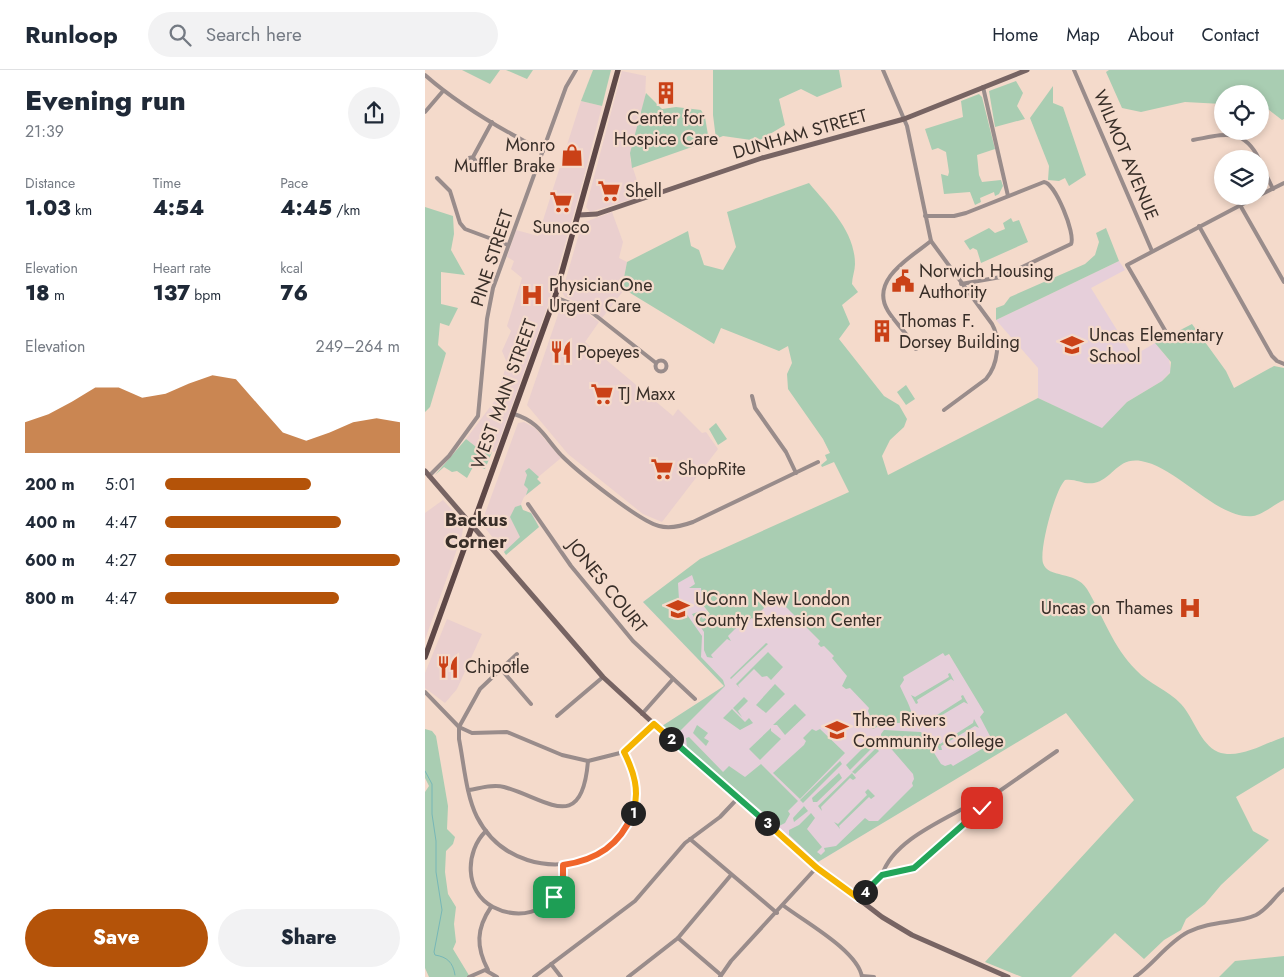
<!DOCTYPE html>
<meta charset="utf-8">
<style>
:root{--surface:#fff;--page:#f2f2f3;--text:#1f2937;--muted:#747a83;--line:#e0e1e3;--accent:#b45309}
body{margin:0;font-family:Jost,sans-serif;background:var(--page);color:var(--text);height:100vh;display:flex;flex-direction:column;font-size:19px;white-space:nowrap}
*{box-sizing:border-box;margin:0}
p{font-size:16px;color:var(--muted)}
.icon{flex:none;width:28px;height:28px;fill:none;stroke:currentColor;stroke-width:2;stroke-linecap:round;stroke-linejoin:round}
.map{position:relative;flex:1;overflow:hidden}
.drawer{display:flex;flex-direction:column;background:var(--surface);width:425px}
.drawer>*{flex:none}
.controls{position:absolute;left:789px;top:15px;display:grid;gap:10px}
.controls a{display:grid;place-items:center;width:55px;height:55px;border-radius:50%;background:var(--surface);box-shadow:0 2px 8px #0003;font-size:25px}
.pin{position:absolute;display:grid;place-items:center;width:42px;height:42px;color:#fff;margin:-21px;border-radius:10px;box-shadow:0 2px 8px #0006}
.km{position:absolute;width:25px;height:25px;margin:-12px;border-radius:50%;background:#222;color:#fff;font-size:14px;line-height:25px;text-align:center}
.round{display:grid;place-items:center;flex:none;width:52px;height:52px;border-radius:26px;background:var(--page)}
.overview{display:flex;align-items:center;justify-content:space-between;height:85px;padding:0 25px}
h1{font-size:28px;font-weight:800;line-height:38px}
.figures{display:grid;grid-template-columns:repeat(3,1fr);gap:8px;height:85px;padding:5px 25px}
.figures div{display:grid;align-content:center}
.figures b{font-size:21px;font-weight:800}
.figures small{font-size:14px;font-weight:400}
.figures p{font-size:14px}
.chart{height:140px;padding:10px 25px}
.chart p{display:flex;justify-content:space-between}
.chart svg{width:100%;height:90px;margin-top:5px;fill:var(--accent);opacity:.7}
.action{display:flex;gap:10px;margin-top:auto;padding:10px 25px}
.action a{flex:1;height:58px;border-radius:30px;background:var(--accent);color:#fff;font-size:20px;font-weight:800;line-height:58px;text-align:center}
.action a+a{background:var(--page);color:var(--text)}
ul{padding:0 25px;list-style:none;font-size:16px}
li{display:grid;grid-template-columns:80px 60px 1fr;align-items:center;height:38px}
li i{height:12px;border-radius:6px;background:var(--accent)}
header{display:flex;align-items:center;gap:30px;box-sizing:border-box;height:70px;padding:0 25px;background:var(--surface);border-bottom:1px solid var(--line)}
header strong{font-size:24px}
nav{display:flex;gap:28px;margin-inline-start:auto;font-size:18px}
.search{width:350px;height:45px;background:var(--page);display:flex;align-items:center;gap:12px;box-sizing:border-box;padding:0 18px;border-radius:28px;color:var(--muted);font-size:19px}
main{display:flex;flex:1;min-height:0}
.map>svg:first-child{display:block}
.commercial{fill:#eacfce}
.education{fill:#e6cfda}
.green{fill:#a9cdb2}
.lines{fill:none;stroke-linecap:round;stroke-linejoin:round}
.stream{stroke:#77b7b7;stroke-width:1}
.street{stroke:#998c8b;stroke-width:4}
.secondary{stroke:#776463;stroke-width:5}
.primary{stroke:#5e4847;stroke-width:5.5}
.split-1-casing{stroke:#fff;stroke-width:10}
.split-2-casing{stroke:#fff;stroke-width:10}
.split-3-casing{stroke:#fff;stroke-width:10}
.split-4-casing{stroke:#fff;stroke-width:10}
.split-5-casing{stroke:#fff;stroke-width:10}
.split-1{stroke:#f0652b;stroke-width:6}
.split-2{stroke:#f5b400;stroke-width:6}
.split-3{stroke:#22a559;stroke-width:6}
.split-4{stroke:#f5b400;stroke-width:6}
.split-5{stroke:#22a559;stroke-width:6}
.labels{text-anchor:middle;stroke-width:4.5;stroke-linejoin:round;paint-order:stroke}
.poi-label{font-size:18px;fill:#382e28;stroke:#f4dacb;text-anchor:start}
.street-label{font-size:18px;fill:#382e28;stroke:#f4dacb}
.neighbourhood-label{font-size:19px;font-weight:bold;fill:#382e28;stroke:#f4dacb}
</style>
<header>
<strong>Runloop</strong>
<div class="search"><svg class="icon" aria-label="search" viewBox="0 0 24 24"><circle cx="10" cy="10" r="6"/><path d="M15 15l6 6"/></svg>Search here</div>
<nav><a>Home</a><a>Map</a><a>About</a><a>Contact</a></nav>
</header>
<main>
<section class="drawer">
<div class="overview"><div><h1>Evening run</h1><p>21:39</p></div><a class="round"><svg class="icon" aria-label="share" viewBox="0 0 24 24"><path d="M12 15V3M7 8l5-5 5 5M5 13v7h14v-7"/></svg></a></div>
<div class="figures">
<div><p>Distance</p><b>1.03<small> km</small></b></div>
<div><p>Time</p><b>4:54</b></div>
<div><p>Pace</p><b>4:45<small> /km</small></b></div>
</div>
<div class="figures">
<div><p>Elevation</p><b>18<small> m</small></b></div>
<div><p>Heart rate</p><b>137<small> bpm</small></b></div>
<div><p>kcal</p><b>76</b></div>
</div>
<div class="chart"><p><span>Elevation</span>249–264 m</p>
<svg viewBox="0 0 160 44" preserveAspectRatio="none"><path d="M0 44V29L10 25L20 19L30 12L40 12L50 17L60 15L70 10L80 6L90 8L100 21L110 34L120 38L130 34L140 29L150 27L160 29V44z"/></svg>
</div>
<ul>
<li><b>200 m</b>5:01<i style="width:62%"></i></li>
<li><b>400 m</b>4:47<i style="width:75%"></i></li>
<li><b>600 m</b>4:27<i style="width:100%"></i></li>
<li><b>800 m</b>4:47<i style="width:74%"></i></li>
</ul>
<div class="action"><a>Save</a><a>Share</a></div>
</section>
<div class="map">
<svg width="859" height="907" viewBox="0 0 859 907">
<rect width="100%" height="100%" fill="#f4dacb"/>
<!-- commercial -->
<g class="commercial">
<path d="M197 1 221 6 220 29 205 89 217 126 165 142 161 137Z"/>
<path d="M156 31 177 36 159 107 123 235 70 382 50 376 41 369 71 329 82 293 77 281 86 261 82 256 97 208 86 199 89 191 82 187 91 160 113 166Z"/>
<path d="M187 142 198 172 194 188 202 192 197 218 199 220 177 248 165 238 140 227 137 222 156 157 160 152Z"/>
<path d="M137 233 162 243 174 252 160 272 248 346 253 339 277 363 281 362 293 379 237 452 218 444 143 384 102 335Z"/>
<path d="M99 352 110 358 136 388 112 408 116 413 99 427 96 434 97 440 108 444 114 457 81 484 60 458 58 449 93 353Z"/>
<path d="M18 430 39 453 37 465 0 570V443Z"/>
<path d="M22 549 57 564 32 619 20 633 0 618V603Z"/>
</g>
<!-- education -->
<g class="education">
<path d="M694 191 700 200 666 218 708 286 730 273 744 290 746 301 737 311 702 332 677 359 613 328V298L571 250Z"/>
<path d="M267 496 279 504 277 534 287 549 347 528H352L515 574 593 671 393 792 236 657 299 616 218 532Z"/>
</g>
<!-- green -->
<g class="green">
<path d="M37 0H75L65 14Z"/>
<path d="M81 0H108L102 9Z"/>
<path d="M168 0H186L177 36 156 31Z"/>
<path d="M288 0H414L417 17 392 27 376 19 354 29 360 55 333 71 298 66 291 69 288 45Z"/>
<path d="M684 0H859V49L857 50 835 33V24H822L817 20 812 24H798L797 34 760 32 716 42 697 38 681 2Z"/>
<path d="M591 11 598 23 592 36 600 49 570 57 564 21Z"/>
<path d="M628 16V33L638 37 661 105 644 116 640 108 634 111 623 110 624 96 605 48Z"/>
<path d="M221 23 237 39 251 37 276 40 280 47 284 71 207 98 205 83Z"/>
<path d="M554 24 557 27 570 79 552 85 554 105 557 112 576 110 578 116 574 124 570 126 569 122 555 128 556 132 550 135 545 122 519 124 516 104 523 106 524 102 521 82 513 78 507 80 500 59 538 47 536 31Z"/>
<path d="M384 113C404 137 430 161 430 194 430 201 427 207 427 214L433 222 417 235 425 254 414 269 459 326 474 335 482 349 479 357 465 370 457 386 463 405 613 328 677 358 702 332 737 311 745 303 746 292 730 273 767 254 801 301 809 318 849 296 859 298V430C850 434 837 445 828 446 792 450 753 397 716 391 692 387 687 410 669 413 659 415 650 408 640 410 630 420 614 479 618 493 623 509 650 500 662 519 678 546 688 577 711 600 724 614 743 620 756 634 769 648 775 674 793 682 814 690 840 673 859 667V698L811 727 828 761 844 770 796 815 780 834 761 849 756 860 739 870 719 889 690 863 646 907H597L560 892 709 730 641 643 393 792 364 765V760L374 755 386 743 390 748 382 759 397 777 392 782 396 785 400 781 399 778 411 776 440 748 444 751H453L488 716 487 713 489 709 488 704 456 667V664L459 660 496 662 516 694 520 696 526 694 528 696 562 676 561 673 565 666 555 647 559 642 524 584 520 586 518 583 478 607 479 610 475 616C479 626 490 643 487 653H459L448 659 444 654 445 646 443 641 444 638 425 618 421 619 417 616 422 606 407 588 409 586 399 576 396 577 393 574 395 571 353 529 350 532 347 530 334 543 336 546 330 551 327 548 324 550 321 548 303 566 306 571 302 569 286 585 288 588 282 587 279 580V562L267 544 273 542 278 549 285 544 277 534 276 518H264L270 514 267 505 253 513 254 530 258 539 277 566 276 587 298 610 300 616 254 662H245L237 656 299 616 218 532 275 489 424 422 409 392 397 397 396 395 402 390 400 385 405 383 398 369 363 319 362 304 367 293 363 276 354 281 296 258 289 274 197 218 202 192 263 161 266 176 274 180 279 195 298 200 311 177 302 142Z"/>
<path d="M0 137 28 146 29 164 26 180 40 205 16 202V234L33 238 24 256 15 253 13 275 21 283 5 337 0 342Z"/>
<path d="M586 148 588 152 594 150 603 172 556 193 552 180 548 178 545 180 539 171 564 158 570 163 580 159 578 153Z"/>
<path d="M681 158 694 191 571 250V238L579 235 585 227 660 194 670 185 674 172 671 163Z"/>
<path d="M481 315 490 329 481 335 472 322Z"/>
<path d="M291 353 302 369 293 375 284 359Z"/>
<path d="M41 369 50 376 67 382 60 399 49 395 42 408 32 401 27 402 19 397 10 405Z"/>
<path d="M104 398 114 407 112 409 116 413 101 425 103 419 99 415 102 405 100 401Z"/>
<path d="M96 435 98 440 106 443 114 457 81 485 79 482 95 467 85 447 90 437Z"/>
<path d="M341 573 343 574 306 609 305 608Z"/>
<path d="M343 582 358 597 346 610 342 606 337 607 329 599 313 615 315 618 311 614Z"/>
<path d="M525 603 529 611 526 609 492 630 493 633 491 634 486 625 490 627 524 607 523 604Z"/>
<path d="M350 614 360 624 341 643 331 635Z"/>
<path d="M538 625 543 634 539 632 502 654 503 657 501 658 497 649 501 652 537 629 536 626Z"/>
<path d="M319 627 323 631 313 641 317 647 308 638Z"/>
<path d="M370 634 381 645 360 665 352 655H348Z"/>
<path d="M307 639 320 652 324 648 328 653 315 660 298 648Z"/>
<path d="M549 649 554 658 550 656 516 676 517 680H514L511 672 515 674 548 653Z"/>
<path d="M272 655 283 663 279 668 284 671 281 676 268 663Z"/>
<path d="M346 658V661L356 669 335 690 324 679Z"/>
<path d="M0 659 7 661 11 666 23 736 22 759 30 767 28 774 21 781 20 802 23 824 31 837 29 854 31 872 28 879 45 907H4L0 898V722L4 716 0 708Z"/>
<path d="M387 659 391 661 395 659 420 683 375 729 348 703 379 675 381 671 378 668Z"/>
<path d="M264 667 298 702 304 696 320 707 336 694 373 731 363 741 365 744 360 753 354 756 262 678 261 668Z"/>
<path d="M445 671 449 676 425 700 421 695Z"/>
<path d="M451 678 454 681 430 704 427 702Z"/>
<path d="M415 691 417 694 378 733 375 730Z"/>
<path d="M414 703 417 708 392 732H388L387 728Z"/>
<path d="M427 703 431 708 428 710 425 708 396 737 397 741 393 736Z"/>
<path d="M443 719 450 726 446 729 444 727 414 756 415 759 409 752 413 754 442 725 440 722Z"/>
<path d="M379 736 383 741 369 752 368 748Z"/>
<path d="M859 886V907H794L810 891Z"/>
</g>
<g class="lines">
<!-- stream -->
<path class="stream" d="M0 701 7 714V744L11 771V802L17 840 9 882 10 885C22 887 28 892 30 905"/>
<!-- street -->
<g class="street">
<path d="M458 0 482 56 506 171 567 254C576 270 573 295 561 309L519 340"/>
<path d="M649 0 727 181"/>
<path d="M0 5C34 35 77 60 118 81"/>
<path d="M558 17 583 126"/>
<path d="M0 42 18 21"/>
<path d="M768 70C797 65 818 56 834 89"/>
<path d="M48 87 67 52"/>
<circle cx="46" cy="92" r="4.5"/>
<path d="M835 92 848 119"/>
<path d="M12 108 25 121 35 153 40 159 83 175"/>
<path d="M835 125 859 113"/>
<path d="M815 135 859 212"/>
<path d="M500 146H529L541 143 619 112C630 113 651 164 646 174L576 207 536 214"/>
<path d="M774 156 847 286 852 291 859 294"/>
<path d="M130 227 165 241 231 293"/>
<path d="M741 262 702 195 833 126"/>
<path d="M491 279C484 265 471 254 463 241 444 210 486 187 506 171"/>
<circle cx="236" cy="296" r="5.5"/>
<path d="M327 326 330 338 361 382 371 403"/>
<path d="M89 344C115 352 120 368 137 386 153 402 214 451 234 456 245 459 257 456 268 452L393 392"/>
<path d="M4 406 24 386 53 346 62 249 68 218 141 17 151 0"/>
<path d="M103 434 146 496 208 571 270 629"/>
<path d="M92 584 55 619 34 657 47 663 82 662 137 685 163 691 199 682 229 654"/>
<path d="M75 598 106 634"/>
<path d="M0 622 34 657V669C39 694 41 725 52 747 99 838 253 787 199 682"/>
<path d="M217 644 248 609"/>
<path d="M132 646 178 607"/>
<path d="M44 720C56 718 68 714 79 717 122 729 157 765 163 691"/>
<path d="M61 761C40 781 39 822 68 837 103 855 139 834 138 795"/>
<path d="M265 769 352 843"/>
<path d="M457 805C468 770 519 750 550 732L563 729 632 681"/>
<path d="M433 828C442 820 452 806 464 802 474 799 482 802 491 796L550 745 563 729"/>
<path d="M359 836C380 852 433 881 437 907"/>
<path d="M253 868 296 905"/>
<path d="M126 894 136 907"/>
<path d="M63 900C51 877 51 859 66 837"/>
<path d="M437 906 449 907"/>
<path d="M44 907 60 900 72 907"/>
<path d="M109 907 210 831 260 773 295 747 313 728"/>
<path d="M203 907 253 868 306 805"/>
<path d="M295 907 306 891 392 797"/>
<path d="M710 907C729 894 742 873 763 862 787 850 811 854 831 845 843 839 849 827 859 819"/>
</g>
<!-- secondary -->
<g class="secondary">
<path d="M154 145 172 144 337 88 479 49 602 0"/>
<path d="M0 401 178 607 229 654 392 797 457 847 487 865 583 907"/>
</g>
<!-- primary -->
<path class="primary" d="M0 587 130 227 193 0"/>
</g>
<g class="lines">
<defs>
<path id="split-1" d="M129 827 138 808V795C172 790 195 775 208 743"/>
<path id="split-2" d="M208 743C215 721 209 702 199 682L229 654 246 669"/>
<path id="split-3" d="M246 669 342 753"/>
<path id="split-4" d="M342 753 392 798 433 828 440 822"/>
<path id="split-5" d="M440 822 457 805 489 798 557 738"/>
</defs>
<!-- split-1 casing -->
<use href="#split-1" class="split-1-casing"/>
<!-- split-2 casing -->
<use href="#split-2" class="split-2-casing"/>
<!-- split-3 casing -->
<use href="#split-3" class="split-3-casing"/>
<!-- split-4 casing -->
<use href="#split-4" class="split-4-casing"/>
<!-- split-5 casing -->
<use href="#split-5" class="split-5-casing"/>
<!-- split-1 -->
<use href="#split-1" class="split-1"/>
<!-- split-2 -->
<use href="#split-2" class="split-2"/>
<!-- split-3 -->
<use href="#split-3" class="split-3"/>
<!-- split-4 -->
<use href="#split-4" class="split-4"/>
<!-- split-5 -->
<use href="#split-5" class="split-5"/>
</g>
<!-- icons -->
<defs>
<symbol id="building-bare" viewBox="-9 -9 18 18"><path d="M-4-6H4V6H1V3H-1V6H-4ZM-2.5-4.3h1.7v1.8h-1.7ZM.8-4.3h1.7v1.8H.8ZM-2.5-1h1.7V.8h-1.7ZM.8-1h1.7V.8H.8Z" fill="#ca4117" stroke="#f4dacb" stroke-width="2.5" paint-order="stroke"/></symbol>
<symbol id="shop-bare" viewBox="-9 -9 18 18"><path d="M-5-2.5h2.3a2.7 3.5 0 0 1 5.4 0H5L5.5 6h-11ZM-1.5-2.5h3a1.5 2.3 0 0 0-3 0Z" fill="#ca4117" stroke="#f4dacb" stroke-width="2.5" paint-order="stroke"/></symbol>
<symbol id="supermarket-bare" viewBox="-9 -9 18 18"><path d="M-6-5.5h2.5l.6 2H6L4.5 2H-2.5L-4.4-4H-6ZM-1.5 3.2a1.3 1.3 0 1 0 .1 0ZM3 3.2a1.3 1.3 0 1 0 .1 0Z" fill="#ca4117" stroke="#f4dacb" stroke-width="2.5" paint-order="stroke"/></symbol>
<symbol id="civic-bare" viewBox="-9 -9 18 18"><path d="M-.6-6.5H3V-4.5H.6V-3L4-1V1h2V6H-6V1h2V-1L-.6-3ZM-1.2 2.5V6h2.4V2.5Z" fill="#ca4117" stroke="#f4dacb" stroke-width="2.5" paint-order="stroke"/></symbol>
<symbol id="hospital-bare" viewBox="-9 -9 18 18"><path d="M-5-5h3v3.5h4V-5h3V5h-3V1.5h-4V5h-3Z" fill="#ca4117" stroke="#f4dacb" stroke-width="2.5" paint-order="stroke"/></symbol>
<symbol id="school-bare" viewBox="-9 -9 18 18"><path d="M0-5L7-2L0 1L-7-2ZM-4 1L0 2.5L4 1V4Q0 6-4 4Z" fill="#ca4117" stroke="#f4dacb" stroke-width="2.5" paint-order="stroke"/></symbol>
<symbol id="restaurant-bare" viewBox="-9 -9 18 18"><path d="M-5-6h1v4h1v-4h1v4h1v-4h1v5L-1.5 .5V6h-2V.5L-5-1ZM5-6V6H3V1.5H1.5Q1.5-4 5-6Z" fill="#ca4117" stroke="#f4dacb" stroke-width="2.5" paint-order="stroke"/></symbol>
<symbol id="university-bare" viewBox="-9 -9 18 18"><path d="M0-5L7-2L0 1L-7-2ZM-4 1L0 2.5L4 1V4Q0 6-4 4Z" fill="#ca4117" stroke="#f4dacb" stroke-width="2.5" paint-order="stroke"/></symbol>
</defs>
<g fill-rule="evenodd">
<use href="#building-bare" x="225" y="7" width="32" height="32"/>
<use href="#shop-bare" x="131" y="69" width="32" height="32"/>
<use href="#supermarket-bare" x="168" y="105" width="32" height="32"/>
<use href="#supermarket-bare" x="120" y="116" width="32" height="32"/>
<use href="#civic-bare" x="462" y="195" width="32" height="32"/>
<use href="#hospital-bare" x="91" y="209" width="32" height="32"/>
<use href="#building-bare" x="441" y="245" width="32" height="32"/>
<use href="#school-bare" x="631" y="259" width="32" height="32"/>
<use href="#restaurant-bare" x="120" y="266" width="32" height="32"/>
<use href="#supermarket-bare" x="161" y="308" width="32" height="32"/>
<use href="#supermarket-bare" x="221" y="383" width="32" height="32"/>
<use href="#hospital-bare" x="749" y="522" width="32" height="32"/>
<use href="#university-bare" x="237" y="523" width="32" height="32"/>
<use href="#restaurant-bare" x="7" y="581" width="32" height="32"/>
<use href="#university-bare" x="396" y="644" width="32" height="32"/>
</g>
<g class="labels">
<!-- poi labels -->
<g class="poi-label">
<text x="241" y="54" text-anchor="middle">Center for<tspan x="241" dy="21">Hospice Care</tspan></text>
<text x="130" y="81" text-anchor="end">Monro<tspan x="130" dy="21">Muffler Brake</tspan></text>
<text x="200" y="127">Shell</text>
<text x="136" y="163" text-anchor="middle">Sunoco</text>
<text x="494" y="207">Norwich Housing<tspan x="494" dy="21">Authority</tspan></text>
<text x="124" y="221">PhysicianOne<tspan x="124" dy="21">Urgent Care</tspan></text>
<text x="474" y="257">Thomas F.<tspan x="474" dy="21">Dorsey Building</tspan></text>
<text x="664" y="271">Uncas Elementary<tspan x="664" dy="21">School</tspan></text>
<text x="152" y="288">Popeyes</text>
<text x="193" y="330">TJ Maxx</text>
<text x="253" y="405">ShopRite</text>
<text x="270" y="535">UConn New London<tspan x="270" dy="21">County Extension Center</tspan></text>
<text x="748" y="544" text-anchor="end">Uncas on Thames</text>
<text x="40" y="603">Chipotle</text>
<text x="428" y="656">Three Rivers<tspan x="428" dy="21">Community College</tspan></text>
</g>
<!-- street labels -->
<g class="street-label">
<text transform="translate(375 64) rotate(-16)" y="6">DUNHAM STREET</text>
<text transform="translate(701 85) rotate(67)" y="6">WILMOT AVENUE</text>
<text transform="translate(67 188) rotate(-72)" y="6">PINE STREET</text>
<text transform="translate(79 324) rotate(-70)" y="6">WEST MAIN STREET</text>
<text transform="translate(182 516) rotate(51)" y="6">JONES COURT</text>
</g>
<!-- neighbourhood labels -->
<g class="neighbourhood-label">
<text x="51" y="456">Backus<tspan x="51" dy="22">Corner</tspan></text>
</g>
</g>
</svg>
<div class="controls">
<a><svg class="icon" aria-label="locate" viewBox="0 0 24 24"><circle cx="12" cy="12" r="6"/><path d="M12 2v4M12 18v4M2 12h4M18 12h4"/></svg></a>
<a><svg class="icon" aria-label="layers" viewBox="0 0 24 24"><path d="M12 4l9 5-9 5-9-5zM3 14l9 5 9-5"/></svg></a>
</div>
<div class="pin" style="left:129px;top:827px;background:#1e9e55"><svg class="icon" aria-label="arrive" viewBox="0 0 24 24"><path d="M6 21V4h12l-3 4 3 4H6"/></svg></div>
<div class="pin" style="left:557px;top:738px;background:#d93025"><svg class="icon" aria-label="check" viewBox="0 0 24 24"><path d="M5 12l5 5 9-10"/></svg></div>
<b class="km" style="left:208px;top:743px">1</b>
<b class="km" style="left:246px;top:669px">2</b>
<b class="km" style="left:342px;top:753px">3</b>
<b class="km" style="left:440px;top:822px">4</b>
</div>
</main>
